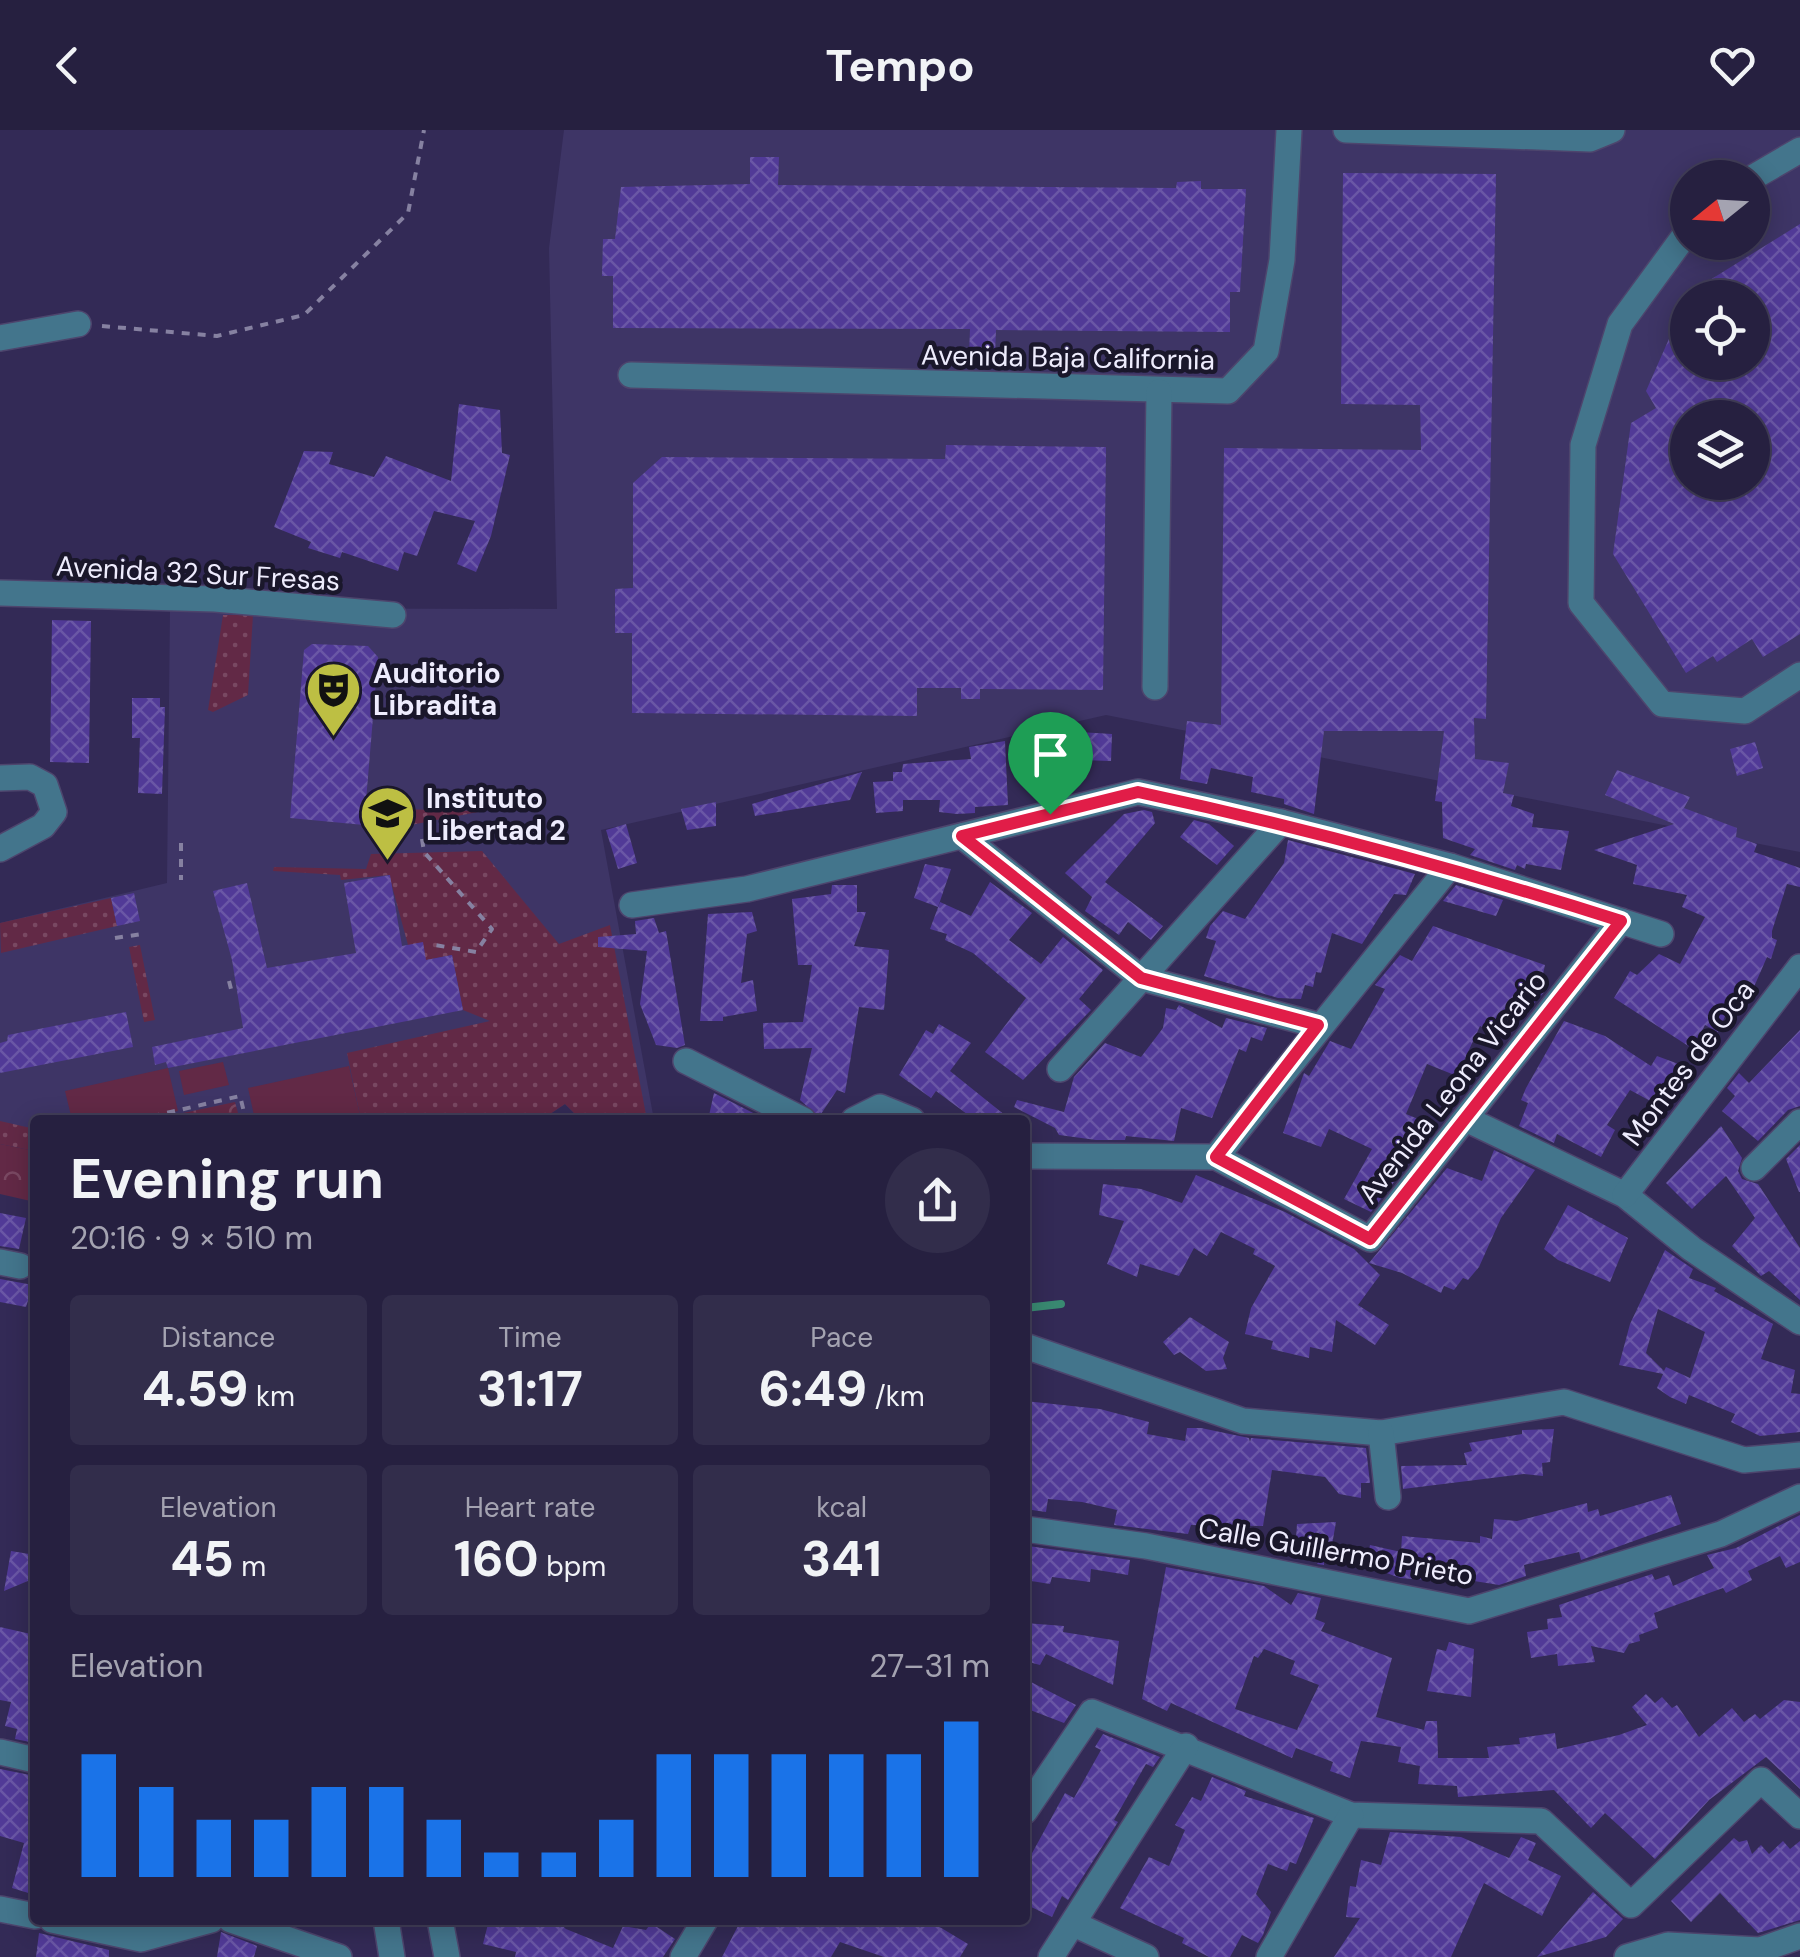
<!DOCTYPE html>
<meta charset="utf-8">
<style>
:root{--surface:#262040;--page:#322d4b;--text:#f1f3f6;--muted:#a4a3b1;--line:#423e59;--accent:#1a73e8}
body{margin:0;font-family:"DM Sans",sans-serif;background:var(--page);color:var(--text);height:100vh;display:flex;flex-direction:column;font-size:38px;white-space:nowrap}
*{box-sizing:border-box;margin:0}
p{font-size:32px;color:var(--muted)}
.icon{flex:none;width:55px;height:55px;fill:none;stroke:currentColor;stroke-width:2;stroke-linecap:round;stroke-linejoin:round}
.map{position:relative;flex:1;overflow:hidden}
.sheet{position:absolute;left:30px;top:985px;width:1000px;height:810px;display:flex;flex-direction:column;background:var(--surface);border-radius:10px;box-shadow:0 5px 25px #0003,0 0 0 2px var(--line)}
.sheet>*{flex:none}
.needle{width:65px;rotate:252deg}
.tools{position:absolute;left:1670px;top:30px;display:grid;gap:20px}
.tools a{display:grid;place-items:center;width:100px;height:100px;border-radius:50%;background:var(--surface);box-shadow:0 5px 25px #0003,0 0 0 2px var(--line);font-size:50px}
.pin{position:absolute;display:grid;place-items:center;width:85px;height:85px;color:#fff;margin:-102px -42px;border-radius:50% 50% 50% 0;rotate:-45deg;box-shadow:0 0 10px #0007}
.pin .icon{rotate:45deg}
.round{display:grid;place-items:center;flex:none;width:105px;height:105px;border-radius:52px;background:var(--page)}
.headline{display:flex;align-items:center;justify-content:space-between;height:170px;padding:0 40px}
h1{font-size:55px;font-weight:700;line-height:75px}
.figures{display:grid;grid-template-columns:repeat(3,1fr);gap:15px;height:170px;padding:10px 40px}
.figures div{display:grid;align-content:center;border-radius:10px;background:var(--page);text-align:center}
.figures b{font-size:50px;font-weight:700}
.figures small{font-size:28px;font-weight:400}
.figures p{font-size:28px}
.chart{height:280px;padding:20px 40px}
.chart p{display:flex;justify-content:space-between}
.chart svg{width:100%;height:180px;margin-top:10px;stroke:var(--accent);stroke-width:6}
header{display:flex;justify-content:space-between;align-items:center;height:130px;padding:0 40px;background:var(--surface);font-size:45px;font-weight:700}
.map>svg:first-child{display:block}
.built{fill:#3e3566;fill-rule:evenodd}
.grass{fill:url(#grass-dots)}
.park{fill:url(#park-crowns)}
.garden{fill:#622946}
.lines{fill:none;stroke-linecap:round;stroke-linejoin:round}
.stream{stroke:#398971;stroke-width:8}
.building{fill:url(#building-cross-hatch);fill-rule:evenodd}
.minor-casing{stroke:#4d456d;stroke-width:28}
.path{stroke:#8681a1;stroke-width:4;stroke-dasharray:8 8;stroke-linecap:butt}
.minor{stroke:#43758c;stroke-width:25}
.route-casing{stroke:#fff;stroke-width:20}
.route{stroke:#e11d48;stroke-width:12}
.labels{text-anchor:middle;stroke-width:9;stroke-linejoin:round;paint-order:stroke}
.street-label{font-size:28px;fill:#eeecfd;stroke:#1a172b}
.poi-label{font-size:28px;font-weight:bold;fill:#eeecfd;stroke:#1a172b;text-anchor:start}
</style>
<header><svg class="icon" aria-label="back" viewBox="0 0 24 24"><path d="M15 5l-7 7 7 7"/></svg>Tempo<svg class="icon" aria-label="heart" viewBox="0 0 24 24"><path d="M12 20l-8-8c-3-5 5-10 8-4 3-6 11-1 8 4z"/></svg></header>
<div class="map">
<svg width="1800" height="1827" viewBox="0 0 1800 1827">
<defs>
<pattern id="grass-dots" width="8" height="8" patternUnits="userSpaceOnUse" patternTransform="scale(2.5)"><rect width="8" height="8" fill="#622946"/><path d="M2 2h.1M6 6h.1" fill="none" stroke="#794862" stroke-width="1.8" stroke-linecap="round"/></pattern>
<pattern id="park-crowns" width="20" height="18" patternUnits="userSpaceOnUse" patternTransform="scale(2.5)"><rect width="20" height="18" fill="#622946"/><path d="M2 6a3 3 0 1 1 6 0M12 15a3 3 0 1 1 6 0" fill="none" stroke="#794862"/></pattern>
<pattern id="building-cross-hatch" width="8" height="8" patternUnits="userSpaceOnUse" patternTransform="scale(2.5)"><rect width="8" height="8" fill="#513a97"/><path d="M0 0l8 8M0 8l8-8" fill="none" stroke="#6a57a6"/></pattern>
</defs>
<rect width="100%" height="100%" fill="#332a56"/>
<!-- built -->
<path class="built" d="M564 0H1800V722L1106 585 601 700 654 990H581L565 974 541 990H35V1021L0 1014V793L167 753 170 478 557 479 549 118ZM1688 48H1752V112H1688ZM1688 168H1752V232H1688ZM1688 288H1752V352H1688Z"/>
<!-- grass -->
<g class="grass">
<path d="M223 485H253L248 565 213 582 208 580Z"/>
<path d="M393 679 483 681 390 699Z"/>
<path d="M482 721 559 814 610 795 647 990H581L565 974 541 990H361L347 923 490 891 463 880 452 825 426 830 408 815 389 745 341 750 340 745 273 741 274 737 366 739 371 724Z"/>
<path d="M111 768 117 796 1 823 0 793Z"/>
<path d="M140 815 155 890 144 892 129 817Z"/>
<path d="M0 991 35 999V1021L0 1014Z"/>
</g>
<!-- park -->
<g class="park">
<path d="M235 972 240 990H150Z"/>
<path d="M0 1014 35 1021V1072L0 1064Z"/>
</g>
<!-- garden -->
<g class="garden">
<path d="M223 932 229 955 184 965 179 941Z"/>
<path d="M349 936 361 990H255L248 958Z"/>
<path d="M168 938 178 981 136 990H72L65 961Z"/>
</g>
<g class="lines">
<!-- stream -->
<path class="stream" d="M1025 1178 1061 1174"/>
</g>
<!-- building -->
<g class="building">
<path d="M750 27H779L778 55 1176 58 1177 52 1201 51V59H1246L1240 162H1230V202L996 200 995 226 969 225 970 199 613 198V146H602L603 109H615L621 57 750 54Z"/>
<path d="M1343 43 1496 44 1486 589 1474 588 1475 629 1509 633 1503 663 1514 665 1511 676 1534 684 1532 697 1569 701 1561 740 1526 734 1525 739 1517 735 1515 740 1470 725 1475 719 1443 708 1442 672 1435 671 1444 601H1324L1314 684 1284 674V669L1251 662 1253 647 1211 638 1207 654 1180 649 1187 591 1221 595 1224 318 1421 320 1420 275 1341 274Z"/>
<path d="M1800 94V504L1763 527 1752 509 1717 532 1713 526 1686 543 1613 424 1631 293 1656 278 1646 261 1687 168H1681ZM1688 168H1752V232H1688ZM1688 288H1752V352H1688Z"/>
<path d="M459 274 500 280 502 323 510 325 491 406 476 442 457 434 475 391 434 381 417 426 404 422 398 441 342 422 340 428 308 418 311 412 274 397 304 321 333 322 329 334 374 347 386 326 451 351Z"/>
<path d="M946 315 1106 317 1103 560 980 559V569H961V558H917V586L632 583V503H615V459L633 458V353L662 327 945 329Z"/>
<path d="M52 490 91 491 89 633 50 632Z"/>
<path d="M312 514 368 516 378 527 364 695 290 688 304 520Z"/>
<path d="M132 568H160V577H165L162 664 138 663 140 608H132Z"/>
<path d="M1079 602 1112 604 1111 631 1080 630Z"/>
<path d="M1005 611 1008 675 975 677V683L957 684 939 682 940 670H903V681L876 683 873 652 893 651V642H902L903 634 971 629 969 617Z"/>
<path d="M1755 612 1763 638 1737 646 1730 619Z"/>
<path d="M1617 640 1690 667 1684 678 1737 698 1736 707 1757 714 1754 722 1800 738V757L1787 754 1772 801V808L1777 810 1771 829 1767 827 1750 866 1736 861 1718 902 1705 895 1693 919 1614 868 1630 841 1637 845 1659 824 1680 834 1705 787 1682 777 1687 765 1633 754 1637 735 1594 720 1674 694 1605 665Z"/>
<path d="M862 642 850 670 755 686 752 674Z"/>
<path d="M716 672V696L687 700 681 679Z"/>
<path d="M1144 680 1152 682 1155 693 1105 752 1163 796 1151 810 1128 792 1119 805 1085 781 1092 767 1065 743 1124 684Z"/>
<path d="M1194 690 1209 694 1234 716 1217 735 1180 707Z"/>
<path d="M626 694 637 733 618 739 606 700Z"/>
<path d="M1288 710 1415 744 1406 765 1394 764 1362 814 1332 803 1321 843 1316 842 1313 857 1305 855 1301 869 1278 868 1204 846 1216 811 1206 808 1210 796 1223 781 1245 789 1284 733Z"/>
<path d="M925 734 951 739 938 777 914 768Z"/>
<path d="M390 745 402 816 423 812 426 830 452 825 463 880 168 938 166 932 155 935 152 917 243 898 232 830 213 761 247 753 267 838 356 823 344 753Z"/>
<path d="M990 752 1032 783 1009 810 1041 834 1063 807 1103 840 1079 869 1091 880 1023 950 985 922 1026 868 973 823 945 810 947 804 930 799 940 772 971 786Z"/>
<path d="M832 755H857V782H866L854 816 889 820 884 880 859 877 845 963 837 960 819 987 800 970 812 918 764 919 763 893 803 892 812 835H798L792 769 831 764Z"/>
<path d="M1456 755 1503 770 1496 786 1443 771Z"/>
<path d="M134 763 140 791 117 796 111 768Z"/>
<path d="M752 782 757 801 747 804 741 853 753 850 757 881 723 887V891H700L708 784Z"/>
<path d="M654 788 659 803 666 801 685 915 677 918 656 915 640 874 647 821 598 817V807L636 804 635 791Z"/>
<path d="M1433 796 1545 835 1540 858 1546 860 1504 907 1480 896 1457 946 1427 934 1406 984 1423 991 1400 1044 1371 1082 1344 1069 1372 1019 1329 999 1321 1017 1283 1003 1304 943 1309 946 1330 911 1351 919 1385 859 1375 855 1400 825 1412 831Z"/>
<path d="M1179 875 1222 898 1226 888 1267 898 1262 911 1251 907 1246 922 1239 919 1212 988 1181 978 1174 1011 1126 1006 1125 1010H1096L1059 1005 1055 998 1014 977 1017 970 1064 982 1074 947 1105 913 1141 927 1163 898 1166 878 1176 880Z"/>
<path d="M126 882 133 917 0 943V913L7 911 8 905Z"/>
<path d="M1564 891 1605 906 1651 936 1657 926 1684 936 1670 964 1661 960 1654 973 1630 960 1607 995 1615 1000 1601 1027 1557 1004 1554 1013 1519 996 1528 973 1521 970 1526 958Z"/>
<path d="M939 894 971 913 950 941 1011 990H975L936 961 931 968 899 945 926 900 933 904Z"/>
<path d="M1800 900V976L1788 980 1758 1011 1722 981 1735 966 1727 958 1739 943 1749 953Z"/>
<path d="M714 963 767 990H708Z"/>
<path d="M1721 996 1742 1028 1738 1041 1742 1049 1758 1054 1800 1118V1170L1769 1141 1761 1146 1732 1116 1755 1088 1726 1046 1692 1079 1666 1053Z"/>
<path d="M1800 1015V1062H1799L1786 1029Z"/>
<path d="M1494 1020 1535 1040 1501 1088 1479 1137 1468 1150 1463 1148 1454 1160 1444 1156 1441 1163 1402 1143 1369 1133 1447 1038 1482 1051Z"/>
<path d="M1196 1045 1285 1082 1354 1119 1380 1145 1358 1175 1389 1195 1375 1215 1336 1190 1332 1222 1310 1217 1309 1228 1271 1219 1273 1211 1245 1204 1251 1178 1275 1136 1253 1124 1255 1119 1221 1102 1207 1126 1194 1118 1179 1146 1140 1134 1137 1147 1107 1134 1124 1091 1099 1085 1103 1054 1141 1059 1182 1073Z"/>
<path d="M1568 1075 1628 1108 1610 1152 1558 1130 1544 1119Z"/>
<path d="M0 1083 26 1088 19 1119 0 1116Z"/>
<path d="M1665 1120 1693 1139 1689 1148 1716 1158 1714 1161 1773 1194 1761 1229 1795 1240 1791 1263 1800 1264V1302L1760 1306 1731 1292 1735 1284 1689 1265 1686 1274 1670 1267 1657 1258 1663 1244 1619 1235 1630 1194ZM1658 1179 1705 1202 1690 1248 1666 1237 1664 1241 1646 1223Z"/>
<path d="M0 1149 33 1155 26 1177 0 1172Z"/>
<path d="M1190 1187 1229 1212 1223 1228 1227 1239 1206 1241 1180 1222 1174 1225 1163 1212Z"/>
<path d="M1025 1271 1100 1279 1149 1292 1147 1304 1185 1311 1187 1298H1201L1249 1308 1250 1312 1251 1308 1366 1318 1370 1353H1361V1368L1339 1364 1325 1347 1272 1340 1263 1396 1191 1395 1188 1404 1114 1395 1117 1380 1082 1372 1048 1369 1046 1382 1025 1379Z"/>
<path d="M1554 1299 1550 1332 1542 1333 1543 1346 1524 1344 1403 1359 1401 1336 1467 1335 1464 1323 1472 1321 1469 1313 1522 1304V1300Z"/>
<path d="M1671 1365 1681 1394 1581 1430 1579 1422 1524 1435 1526 1446 1499 1455 1437 1445V1451L1400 1448 1384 1442V1438L1366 1434 1370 1415 1401 1422 1402 1406 1480 1413V1406L1492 1409 1494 1389 1517 1391 1587 1373 1588 1382 1598 1379 1600 1386Z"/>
<path d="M1800 1385V1432L1786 1438 1780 1426 1748 1441 1752 1450 1726 1463 1723 1458 1654 1483 1658 1498 1639 1505 1640 1511 1629 1514 1624 1523 1591 1516 1595 1532 1558 1536 1557 1524 1531 1528 1527 1502 1548 1499 1547 1489 1562 1487 1559 1475 1652 1444 1655 1450 1669 1445 1673 1456 1714 1438 1707 1425 1736 1418Z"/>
<path d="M1336 1392 1332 1415 1324 1414V1435L1317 1434 1321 1428 1295 1422 1297 1394Z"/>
<path d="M1028 1416 1130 1430 1128 1445 1091 1439 1090 1452 1052 1447 1050 1454 1025 1450Z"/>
<path d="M11 1421 35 1425V1448L4 1461Z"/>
<path d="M1166 1437 1264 1456 1291 1475 1298 1463 1321 1468 1315 1489 1325 1493 1321 1501 1392 1528 1376 1587 1424 1600 1426 1591H1437L1438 1628H1489L1487 1617 1520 1614 1519 1608 1555 1603 1557 1619 1619 1605 1647 1595 1632 1577 1646 1564 1655 1573 1662 1567 1672 1578 1677 1575 1699 1607 1732 1578 1744 1592 1755 1584 1760 1589 1784 1570 1800 1572V1659L1766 1627 1709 1670 1655 1729 1605 1683 1591 1698 1554 1660 1458 1667 1457 1656 1418 1654 1420 1636 1398 1632 1401 1617 1361 1611 1350 1648 1330 1641 1333 1632 1296 1618 1292 1628 1171 1573 1167 1581 1142 1569ZM1264 1519 1295 1531 1290 1544 1319 1555 1297 1600 1235 1579 1254 1526 1258 1528Z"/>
<path d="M1025 1493 1064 1496 1063 1502 1119 1511 1113 1555 1046 1524 1040 1535 1025 1531Z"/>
<path d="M0 1497 35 1505V1613L15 1609 17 1599 5 1596 11 1572 0 1570Z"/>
<path d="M1449 1512 1474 1519 1471 1567 1427 1561 1437 1519 1446 1521Z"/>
<path d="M1025 1549 1076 1575 1064 1593 1025 1578Z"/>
<path d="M1103 1604 1160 1627 1153 1637 1146 1634 1114 1690 1118 1692 1068 1770 1062 1766 1052 1787 1025 1774V1736L1065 1663 1074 1668 1101 1620 1095 1617Z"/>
<path d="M0 1639 35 1646V1765L12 1758 24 1713 0 1706Z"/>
<path d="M1212 1647 1246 1661 1244 1666 1314 1688 1296 1734 1290 1732 1287 1741 1268 1734 1256 1764 1271 1782 1263 1805 1258 1813 1242 1805 1230 1827H1209L1182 1813 1184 1808 1120 1778 1149 1727 1169 1736 1185 1700 1175 1695 1192 1667 1201 1671Z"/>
<path d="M1390 1702 1461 1707 1509 1728 1521 1707 1536 1713 1528 1730 1561 1746 1542 1786 1484 1753 1451 1827H1334L1360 1788 1346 1787 1350 1756 1356 1757 1361 1730 1381 1735Z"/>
<path d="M1734 1708 1739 1712 1747 1710 1752 1724 1761 1715 1769 1724 1783 1711 1790 1719 1800 1711V1790L1758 1803 1720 1763 1691 1792 1671 1771Z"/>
<path d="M1593 1762 1623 1789 1606 1807 1537 1827Z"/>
<path d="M489 1790H556L566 1799 613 1818 623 1796 646 1800 651 1793 675 1809 663 1827H515L516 1822 483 1814Z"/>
<path d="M741 1790H928L968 1814 960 1827H884L840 1812 831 1827H722Z"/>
<path d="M221 1802 257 1816 254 1827H217Z"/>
<path d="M39 1803 109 1820V1827H36Z"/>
</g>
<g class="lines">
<defs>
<g id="minor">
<path d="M1346 0 1590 9 1612 0"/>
<path d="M1752 48 1800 20"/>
<path d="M1688 101 1620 194 1583 315 1581 473 1662 574 1745 581 1800 545"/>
<path d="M0 208 78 194"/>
<path d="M631 245 1228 261 1266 221 1282 130 1289 0"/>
<path d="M0 463 215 469 393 485"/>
<path d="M1155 557 1159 262"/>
<path d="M0 648 30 647 45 655 54 682 43 696 0 719"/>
<path d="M962 706 1141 848 1317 895"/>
<path d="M632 775 747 759 1138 662 1281 692 1450 736 1661 804"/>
<path d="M686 931 803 990"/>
<path d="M1060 939 1281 692"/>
<path d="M1466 989 1625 1065 1692 1119 1800 1192"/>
<path d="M854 990 880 977 912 990"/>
<path d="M1025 1026 1216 1027 1370 1109 1621 791"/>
<path d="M1216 1027 1450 736"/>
<path d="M1754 1038 1800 992"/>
<path d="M1625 1065 1800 837"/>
<path d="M0 1132 20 1136"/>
<path d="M1025 1216 1243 1291 1381 1303 1564 1272 1744 1330 1800 1325"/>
<path d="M1381 1303 1388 1367"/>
<path d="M1025 1399 1146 1416 1469 1481 1721 1404 1800 1367"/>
<path d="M0 1622 35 1630"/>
<path d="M1025 1681 1092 1582 1351 1685 1541 1691 1631 1775 1761 1650 1800 1686"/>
<path d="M0 1779 35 1786"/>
<path d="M52 1790 141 1809 211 1790"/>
<path d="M231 1790 339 1827"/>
<path d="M386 1790 392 1827"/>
<path d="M440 1790 447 1827"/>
<path d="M1076 1795 1146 1827"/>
<path d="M683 1827 705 1790"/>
<path d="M1051 1827 1186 1616"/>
<path d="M1269 1827 1351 1685"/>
<path d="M1627 1827 1668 1815 1760 1820 1800 1806"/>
</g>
</defs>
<!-- minor casing -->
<use href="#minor" class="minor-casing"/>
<!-- path -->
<g class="path">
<path d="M102 196 217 206 304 185 408 83 424 0"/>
<path d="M422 709 424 722 492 799 476 822 435 815"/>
<path d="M181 713V750"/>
<path d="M115 808 142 804"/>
<path d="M229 851 231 859"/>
<path d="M136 990 240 966 246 990"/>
</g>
<!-- minor -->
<use href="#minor" class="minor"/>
</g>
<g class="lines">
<defs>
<path id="route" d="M1138 662C1302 697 1461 740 1621 791L1370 1109 1216 1027 1318 895 1141 848 962 706Z"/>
</defs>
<!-- route casing -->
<use href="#route" class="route-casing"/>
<!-- route -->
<use href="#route" class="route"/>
</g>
<!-- icons -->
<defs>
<symbol id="theatre-pin" viewBox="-11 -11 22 30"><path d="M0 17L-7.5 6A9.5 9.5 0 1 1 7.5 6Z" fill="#bdbf43" stroke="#1a172b"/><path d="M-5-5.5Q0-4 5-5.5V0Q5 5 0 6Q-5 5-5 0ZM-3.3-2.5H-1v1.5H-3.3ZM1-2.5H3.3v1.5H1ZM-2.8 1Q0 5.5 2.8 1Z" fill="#111"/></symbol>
<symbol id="school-pin" viewBox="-11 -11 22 30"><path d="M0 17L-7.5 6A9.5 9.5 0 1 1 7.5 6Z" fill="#bdbf43" stroke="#1a172b"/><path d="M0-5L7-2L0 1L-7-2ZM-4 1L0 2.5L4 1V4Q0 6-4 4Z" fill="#111"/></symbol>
</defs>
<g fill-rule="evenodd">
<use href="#theatre-pin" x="302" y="528" width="63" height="86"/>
<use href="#school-pin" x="356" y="652" width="63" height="86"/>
</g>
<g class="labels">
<!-- street labels -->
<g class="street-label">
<text transform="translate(1068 227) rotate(1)" y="10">Avenida Baja California</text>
<text transform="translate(198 443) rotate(3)" y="10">Avenida 32 Sur Fresas</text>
<text transform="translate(1688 933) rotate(-53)" y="10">Montes de Oca</text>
<text transform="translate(1452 957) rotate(-52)" y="10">Avenida Leona Vicario</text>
<text transform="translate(1336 1421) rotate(10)" y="10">Calle Guillermo Prieto</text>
</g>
<!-- poi labels -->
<g class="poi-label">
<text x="373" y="553">Auditorio<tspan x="373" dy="32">Libradita</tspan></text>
<text x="426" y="678">Instituto<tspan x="426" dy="32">Libertad 2</tspan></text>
</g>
</g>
</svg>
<div class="tools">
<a><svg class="needle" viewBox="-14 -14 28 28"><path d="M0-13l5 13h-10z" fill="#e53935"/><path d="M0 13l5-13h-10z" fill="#a4a3b1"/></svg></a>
<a><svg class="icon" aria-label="locate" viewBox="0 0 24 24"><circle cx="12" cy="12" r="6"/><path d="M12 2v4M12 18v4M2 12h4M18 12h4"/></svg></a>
<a><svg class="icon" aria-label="layers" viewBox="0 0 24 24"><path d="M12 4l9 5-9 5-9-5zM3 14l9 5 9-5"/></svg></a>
</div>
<div class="pin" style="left:1050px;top:684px;background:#1e9e55"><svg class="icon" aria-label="arrive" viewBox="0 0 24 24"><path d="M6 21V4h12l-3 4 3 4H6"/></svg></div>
<section class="sheet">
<div class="headline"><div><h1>Evening run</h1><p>20:16 · 9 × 510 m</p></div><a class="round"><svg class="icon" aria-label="share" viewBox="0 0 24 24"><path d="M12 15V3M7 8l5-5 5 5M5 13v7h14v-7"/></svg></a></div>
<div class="figures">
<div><p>Distance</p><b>4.59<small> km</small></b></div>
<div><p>Time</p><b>31:17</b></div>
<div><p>Pace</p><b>6:49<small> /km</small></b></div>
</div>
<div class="figures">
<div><p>Elevation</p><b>45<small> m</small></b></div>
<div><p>Heart rate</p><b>160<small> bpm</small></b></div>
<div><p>kcal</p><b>341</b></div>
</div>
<div class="chart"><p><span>Elevation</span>27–31 m</p>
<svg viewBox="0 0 160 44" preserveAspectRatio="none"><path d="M5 44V14M15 44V22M25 44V30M35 44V30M45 44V22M55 44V22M65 44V30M75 44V38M85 44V38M95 44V30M105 44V14M115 44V14M125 44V14M135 44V14M145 44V14M155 44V6"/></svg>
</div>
</section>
</div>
